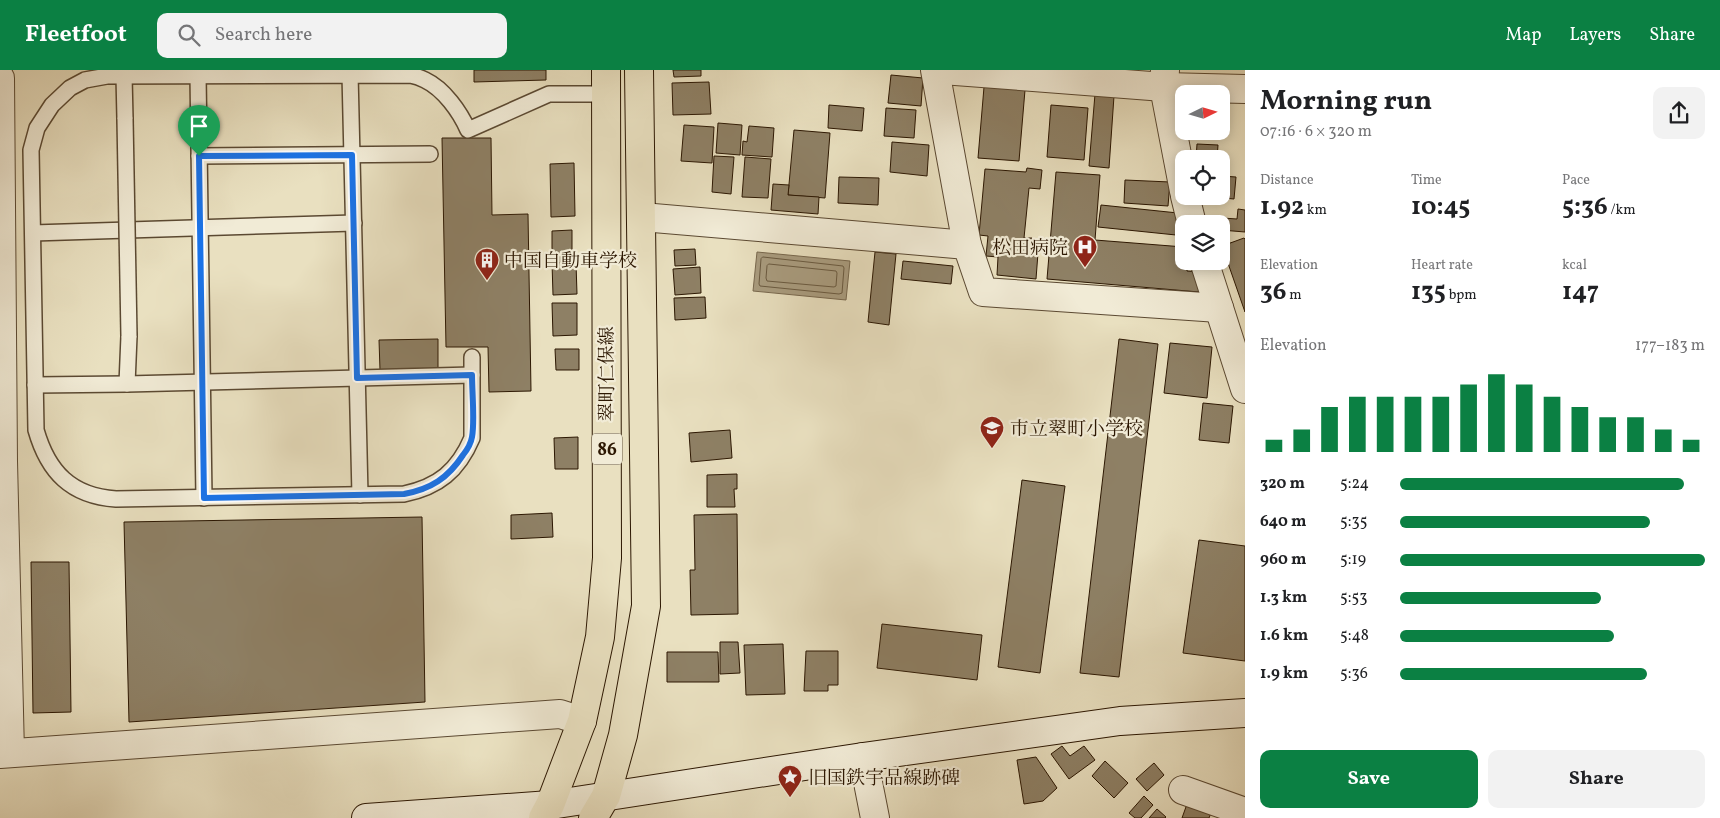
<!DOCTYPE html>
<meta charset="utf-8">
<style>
:root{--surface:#fff;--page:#f2f2f2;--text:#202124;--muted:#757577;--accent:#0b8043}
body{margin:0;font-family:Vollkorn,"Noto Serif JP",serif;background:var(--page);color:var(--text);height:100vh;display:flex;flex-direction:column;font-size:19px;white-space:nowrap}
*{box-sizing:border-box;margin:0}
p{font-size:16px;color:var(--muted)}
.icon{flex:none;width:28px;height:28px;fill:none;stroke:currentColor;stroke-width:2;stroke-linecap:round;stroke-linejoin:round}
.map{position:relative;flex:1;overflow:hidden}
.details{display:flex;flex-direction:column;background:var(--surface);width:475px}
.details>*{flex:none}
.needle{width:32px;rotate:85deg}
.controls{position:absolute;left:1175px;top:15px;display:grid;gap:10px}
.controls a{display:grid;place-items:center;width:55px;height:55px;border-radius:10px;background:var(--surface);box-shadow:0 2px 12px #0003;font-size:25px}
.pin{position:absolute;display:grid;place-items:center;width:42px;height:42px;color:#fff;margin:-51px -21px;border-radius:50% 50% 50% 0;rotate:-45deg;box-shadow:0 0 5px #0007}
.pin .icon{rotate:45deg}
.round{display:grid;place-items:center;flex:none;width:52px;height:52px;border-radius:10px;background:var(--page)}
.summary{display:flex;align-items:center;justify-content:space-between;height:85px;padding:0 15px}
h1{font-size:28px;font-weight:700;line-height:38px}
.figures{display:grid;grid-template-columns:repeat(3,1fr);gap:8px;height:85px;padding:5px 15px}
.figures div{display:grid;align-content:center}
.figures b{font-size:25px;font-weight:700}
.figures small{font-size:14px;font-weight:400}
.figures p{font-size:14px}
.chart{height:140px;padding:10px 15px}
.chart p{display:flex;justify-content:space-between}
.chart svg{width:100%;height:90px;margin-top:5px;stroke:var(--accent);stroke-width:6}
.action{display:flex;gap:10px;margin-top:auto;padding:10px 15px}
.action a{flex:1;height:58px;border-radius:10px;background:var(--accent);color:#fff;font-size:20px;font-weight:700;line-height:58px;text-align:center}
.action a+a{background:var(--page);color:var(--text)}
ul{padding:0 15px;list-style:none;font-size:16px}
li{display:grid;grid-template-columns:80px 60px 1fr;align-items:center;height:38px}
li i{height:12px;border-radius:6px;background:var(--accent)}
header{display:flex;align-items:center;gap:30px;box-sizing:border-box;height:70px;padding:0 25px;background:var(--accent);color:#fff}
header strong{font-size:24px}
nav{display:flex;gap:28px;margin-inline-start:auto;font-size:18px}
.search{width:350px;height:45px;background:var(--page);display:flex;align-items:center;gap:12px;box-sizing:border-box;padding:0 18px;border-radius:10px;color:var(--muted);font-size:19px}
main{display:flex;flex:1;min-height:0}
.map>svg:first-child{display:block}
.water{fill:#a99c7f;stroke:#77674d}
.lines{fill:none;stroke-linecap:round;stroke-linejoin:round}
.shore{stroke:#6a5a40;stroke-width:1}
.building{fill:#8e8065;stroke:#2c1702}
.lane-casing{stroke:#5b4932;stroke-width:18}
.street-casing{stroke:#5b4932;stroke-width:30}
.secondary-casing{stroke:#2c1702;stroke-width:30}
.primary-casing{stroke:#2c1702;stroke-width:30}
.lane{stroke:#f1ebd6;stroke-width:15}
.street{stroke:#f1ebd6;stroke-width:28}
.secondary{stroke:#f1ebd6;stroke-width:28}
.primary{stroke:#e9e0c0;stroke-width:28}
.lane-bridge-casing{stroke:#5b4932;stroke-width:18;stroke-linecap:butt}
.lane-bridge{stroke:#f1ebd6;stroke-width:15}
.route-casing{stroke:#fff;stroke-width:10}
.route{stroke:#1a73e8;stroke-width:6}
.labels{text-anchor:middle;stroke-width:4.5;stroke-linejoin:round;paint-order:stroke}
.shield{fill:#f1ebd6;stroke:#675742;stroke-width:1}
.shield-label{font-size:18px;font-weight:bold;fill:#2c1702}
.poi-label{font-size:19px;fill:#2c1702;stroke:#f1ebd6;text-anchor:start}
.street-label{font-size:19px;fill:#2c1702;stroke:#f1ebd6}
</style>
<header>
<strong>Fleetfoot</strong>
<div class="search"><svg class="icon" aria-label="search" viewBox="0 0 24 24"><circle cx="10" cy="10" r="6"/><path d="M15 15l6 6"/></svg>Search here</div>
<nav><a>Map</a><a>Layers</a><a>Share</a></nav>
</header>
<main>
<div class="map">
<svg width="1245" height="748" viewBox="0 0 1245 748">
<rect width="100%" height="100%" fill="#e9e0c0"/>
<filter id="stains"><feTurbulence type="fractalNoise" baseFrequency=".004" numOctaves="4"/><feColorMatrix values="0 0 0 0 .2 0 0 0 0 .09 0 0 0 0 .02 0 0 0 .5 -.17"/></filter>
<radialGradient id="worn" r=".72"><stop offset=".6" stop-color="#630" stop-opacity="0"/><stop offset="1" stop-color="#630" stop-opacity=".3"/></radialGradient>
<!-- water -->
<path class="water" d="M757 182 850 191 846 230 753 221Z"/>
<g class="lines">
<!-- shore -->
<g class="shore">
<path d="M763 187 843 196 844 198 842 223 839 224 760 216 759 214 761 189Z"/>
<path d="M769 194 836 201 837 203 836 216 834 217 767 211 766 208 767 196Z"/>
</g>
</g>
<!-- building -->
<g class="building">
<path d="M474 0H546V10L474 12Z"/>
<path d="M673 0H701V6L674 7Z"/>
<path d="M891 5 923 8 921 36 888 33Z"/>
<path d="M709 12 711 44 673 45 672 13Z"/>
<path d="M984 17 1025 20 1019 91 978 88Z"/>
<path d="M1095 24 1114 26 1109 98 1089 96Z"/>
<path d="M829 35 864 38 862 61 828 58Z"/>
<path d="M1051 35 1088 38 1084 90 1047 87Z"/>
<path d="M886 38 916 40 914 68 884 66Z"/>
<path d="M718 53 742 55 740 85 716 83Z"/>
<path d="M684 55 714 57 712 93 681 91Z"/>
<path d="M749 56 774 58 772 87 742 85 743 71 747 72Z"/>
<path d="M794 60 830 63 825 128 788 125Z"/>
<path d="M442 68H491L492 145 528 144 531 321 489 322 488 277H446Z"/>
<path d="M892 72 929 75 927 106 890 102Z"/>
<path d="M1197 74 1218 75 1217 89H1196Z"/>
<path d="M714 86 734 87 731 124 712 122Z"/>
<path d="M745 87 771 89 768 128 742 127Z"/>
<path d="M574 93 575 146 551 147 550 94Z"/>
<path d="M1027 98 1042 100 1040 119 1029 118 1024 168H1032L1031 182 1038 183 1036 209 997 205 998 187 986 186 988 166 979 165 985 99 1026 102Z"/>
<path d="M1056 102 1100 105 1095 170 1184 177V191H1187V201L1201 202 1199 222 1047 209Z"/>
<path d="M1221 106 1236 107 1234 129 1202 126H1221Z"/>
<path d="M839 107 879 108 878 135 838 133Z"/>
<path d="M1125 110 1170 112 1168 136 1124 133Z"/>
<path d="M773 114 789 115 788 125 819 127 818 144 771 140Z"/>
<path d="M1101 135 1178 143 1176 165 1098 157Z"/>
<path d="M1238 139 1245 140V162L1221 160 1222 148 1237 149Z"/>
<path d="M572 160V193H552V161Z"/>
<path d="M1244 168 1245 169V242L1222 176Z"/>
<path d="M695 179 696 195 675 196 674 180Z"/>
<path d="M875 182 896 184 889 255 868 252Z"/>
<path d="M903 191 953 196 951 214 901 209Z"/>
<path d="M552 193H576L577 224 553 225Z"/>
<path d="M700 197 701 223 675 225 673 199Z"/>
<path d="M705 227 706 248 675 250 674 228Z"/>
<path d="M552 233H577V265L553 266Z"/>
<path d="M438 269V299L380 300 379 270Z"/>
<path d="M1119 269 1158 274 1119 607 1080 603Z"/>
<path d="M1170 273 1212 277 1207 328 1164 323Z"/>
<path d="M555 279H579V300H556Z"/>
<path d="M1203 333 1233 336 1229 373 1199 370Z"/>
<path d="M730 360 732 388 691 392 689 363Z"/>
<path d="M578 367V399H555L554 368Z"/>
<path d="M737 404V419H734L735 437H707V405Z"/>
<path d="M1022 410 1065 416 1040 603 998 597Z"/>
<path d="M552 443 553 467 511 469V445Z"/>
<path d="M737 444 738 544 691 545 690 500H695L694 445Z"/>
<path d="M422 447 425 632 129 652 124 452Z"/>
<path d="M1199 470 1245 476V591L1183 583Z"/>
<path d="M31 492H69L71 642 33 643Z"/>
<path d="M882 554 982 565 977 610 877 598Z"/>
<path d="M720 572H738L740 603 720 604Z"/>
<path d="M783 574 785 624 746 625 744 575Z"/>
<path d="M806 581H838V615H828V621H804Z"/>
<path d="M667 582H718L719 612H667Z"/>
<path d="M1062 676 1070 686 1084 676 1095 690 1069 709 1051 684Z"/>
<path d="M1036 687 1057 718 1043 731 1024 734 1017 690Z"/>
<path d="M1105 691 1128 713 1114 728 1092 706Z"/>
<path d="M1154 693 1164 705 1147 721 1136 709Z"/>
<path d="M1144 726 1153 735 1141 748H1135L1129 743Z"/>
<path d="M1187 734 1211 743 1209 748H1182Z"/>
<path d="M1157 739 1166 747 1165 748H1149Z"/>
</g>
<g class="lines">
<defs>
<g id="lane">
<path d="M350 4 360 425"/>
<path d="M198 5 204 428"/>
<path d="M124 6 125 49"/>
<path d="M199 86 430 84"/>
<path d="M33 163 354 153"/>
<path d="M472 287V368C458 401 438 417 404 424L116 429C71 426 48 402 36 360L31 80 37 58 52 35 70 18 85 10 107 6 410 5C415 6 421 8 425 10 444 19 460 42 468 60L549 24H606"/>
<path d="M127 314 129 266"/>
<path d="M35 315 127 314 472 305"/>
</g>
<g id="street">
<path d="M935 0 967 175"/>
<path d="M942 0 1164 17 1245 19"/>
<path d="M1165 0 1164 17 1184 121"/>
<path d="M0 8 3 391 10 683"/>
<path d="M1185 126 1192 154"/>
<path d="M642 147 967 175 983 222 1219 238"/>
<path d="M1204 191 1245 319"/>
<path d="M0 684 560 644 582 651"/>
<path d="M863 687 875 748"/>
<path d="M1183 720 1245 742"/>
</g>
<path id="secondary" d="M366 748 550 735 863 687 1120 651 1245 643"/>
<g id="primary">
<path d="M543 748 550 735 582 651 600 567 607 488 606 0"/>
<path d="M593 748 606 726 623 665 646 536 639 0"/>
</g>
</defs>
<!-- lane casing -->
<use href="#lane" class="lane-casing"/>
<!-- street casing -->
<use href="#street" class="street-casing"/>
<!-- secondary casing -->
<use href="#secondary" class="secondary-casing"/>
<!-- primary casing -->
<use href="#primary" class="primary-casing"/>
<!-- lane -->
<use href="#lane" class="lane"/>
<!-- street -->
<use href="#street" class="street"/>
<!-- secondary -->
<use href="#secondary" class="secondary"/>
<!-- primary -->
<use href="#primary" class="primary"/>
<defs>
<path id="lane-bridge" d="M125 49 129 266"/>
</defs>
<!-- lane-bridge casing -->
<use href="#lane-bridge" class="lane-bridge-casing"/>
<!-- lane-bridge -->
<use href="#lane-bridge" class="lane-bridge"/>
</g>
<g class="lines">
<defs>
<path id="route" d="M352 85 357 308 472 305C472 323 475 351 472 367 471 373 467 380 463 385 448 408 431 419 404 424L204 428 199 86Z"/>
</defs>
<!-- route casing -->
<use href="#route" class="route-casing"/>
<!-- route -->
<use href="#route" class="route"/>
</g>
<!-- icons -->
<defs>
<symbol id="hospital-pin" viewBox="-11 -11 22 30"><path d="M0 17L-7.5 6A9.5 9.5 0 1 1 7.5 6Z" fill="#8f2418" stroke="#f1ebd6"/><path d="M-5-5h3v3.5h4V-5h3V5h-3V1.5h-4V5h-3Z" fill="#fff"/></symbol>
<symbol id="building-pin" viewBox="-11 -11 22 30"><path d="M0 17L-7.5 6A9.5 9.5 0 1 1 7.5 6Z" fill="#8f2418" stroke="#f1ebd6"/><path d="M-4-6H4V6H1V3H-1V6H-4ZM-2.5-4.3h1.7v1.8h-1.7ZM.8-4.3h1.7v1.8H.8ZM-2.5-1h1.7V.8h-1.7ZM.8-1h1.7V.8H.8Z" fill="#fff"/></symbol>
<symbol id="school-pin" viewBox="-11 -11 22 30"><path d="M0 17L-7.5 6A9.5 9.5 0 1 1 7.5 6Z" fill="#8f2418" stroke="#f1ebd6"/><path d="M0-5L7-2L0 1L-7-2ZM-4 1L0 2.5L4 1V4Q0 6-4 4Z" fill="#fff"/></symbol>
<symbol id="sight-pin" viewBox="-11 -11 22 30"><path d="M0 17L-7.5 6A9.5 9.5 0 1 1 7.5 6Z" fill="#8f2418" stroke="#f1ebd6"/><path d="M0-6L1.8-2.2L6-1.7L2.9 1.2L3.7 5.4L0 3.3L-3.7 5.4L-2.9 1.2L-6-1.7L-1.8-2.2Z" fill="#fff"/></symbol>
</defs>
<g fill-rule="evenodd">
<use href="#hospital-pin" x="1071" y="163" width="28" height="38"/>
<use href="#building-pin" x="473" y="176" width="28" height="38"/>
<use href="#school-pin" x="978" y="344" width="28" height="38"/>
<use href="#sight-pin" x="776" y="693" width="28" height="38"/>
</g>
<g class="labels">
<!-- shield labels -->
<rect class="shield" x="592" y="363.5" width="30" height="31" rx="4"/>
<g class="shield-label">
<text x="607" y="385">86</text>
</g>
<!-- poi labels -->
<g class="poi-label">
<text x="1068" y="184" text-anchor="end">松田病院</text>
<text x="504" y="197">中国自動車学校</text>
<text x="1010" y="365">市立翠町小学校</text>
<text x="808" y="714">旧国鉄宇品線跡碑</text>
</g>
<!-- street labels -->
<g class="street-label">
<text transform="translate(606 304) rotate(-90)" y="7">翠町仁保線</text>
</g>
</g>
<rect width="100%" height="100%" filter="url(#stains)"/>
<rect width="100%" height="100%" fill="url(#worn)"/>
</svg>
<div class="controls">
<a><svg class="needle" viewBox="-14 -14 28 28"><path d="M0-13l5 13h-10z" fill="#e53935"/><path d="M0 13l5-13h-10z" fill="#757577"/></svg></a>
<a><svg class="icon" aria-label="locate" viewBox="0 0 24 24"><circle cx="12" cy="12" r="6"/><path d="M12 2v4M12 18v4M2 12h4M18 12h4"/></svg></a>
<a><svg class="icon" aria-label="layers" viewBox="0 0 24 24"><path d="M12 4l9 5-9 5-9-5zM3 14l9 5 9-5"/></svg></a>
</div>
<div class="pin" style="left:199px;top:86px;background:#1e9e55"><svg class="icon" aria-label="arrive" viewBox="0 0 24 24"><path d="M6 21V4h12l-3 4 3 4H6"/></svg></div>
</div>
<section class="details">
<div class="summary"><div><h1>Morning run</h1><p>07:16 · 6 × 320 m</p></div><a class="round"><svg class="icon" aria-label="share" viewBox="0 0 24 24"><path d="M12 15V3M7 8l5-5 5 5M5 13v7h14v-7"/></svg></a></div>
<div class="figures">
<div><p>Distance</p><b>1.92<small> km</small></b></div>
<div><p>Time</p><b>10:45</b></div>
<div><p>Pace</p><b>5:36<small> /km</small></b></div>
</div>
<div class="figures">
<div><p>Elevation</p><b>36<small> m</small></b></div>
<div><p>Heart rate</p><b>135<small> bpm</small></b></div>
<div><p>kcal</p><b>147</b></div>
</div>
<div class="chart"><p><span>Elevation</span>177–183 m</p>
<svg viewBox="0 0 160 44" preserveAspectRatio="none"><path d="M5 44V38M15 44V33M25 44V22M35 44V17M45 44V17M55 44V17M65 44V17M75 44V11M85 44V6M95 44V11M105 44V17M115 44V22M125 44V27M135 44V27M145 44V33M155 44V38"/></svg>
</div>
<ul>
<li><b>320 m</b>5:24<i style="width:93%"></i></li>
<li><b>640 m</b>5:35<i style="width:82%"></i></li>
<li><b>960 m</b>5:19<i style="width:100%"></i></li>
<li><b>1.3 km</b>5:53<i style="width:66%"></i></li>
<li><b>1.6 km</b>5:48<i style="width:70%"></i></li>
<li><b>1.9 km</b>5:36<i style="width:81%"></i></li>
</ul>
<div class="action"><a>Save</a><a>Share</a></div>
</section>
</main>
